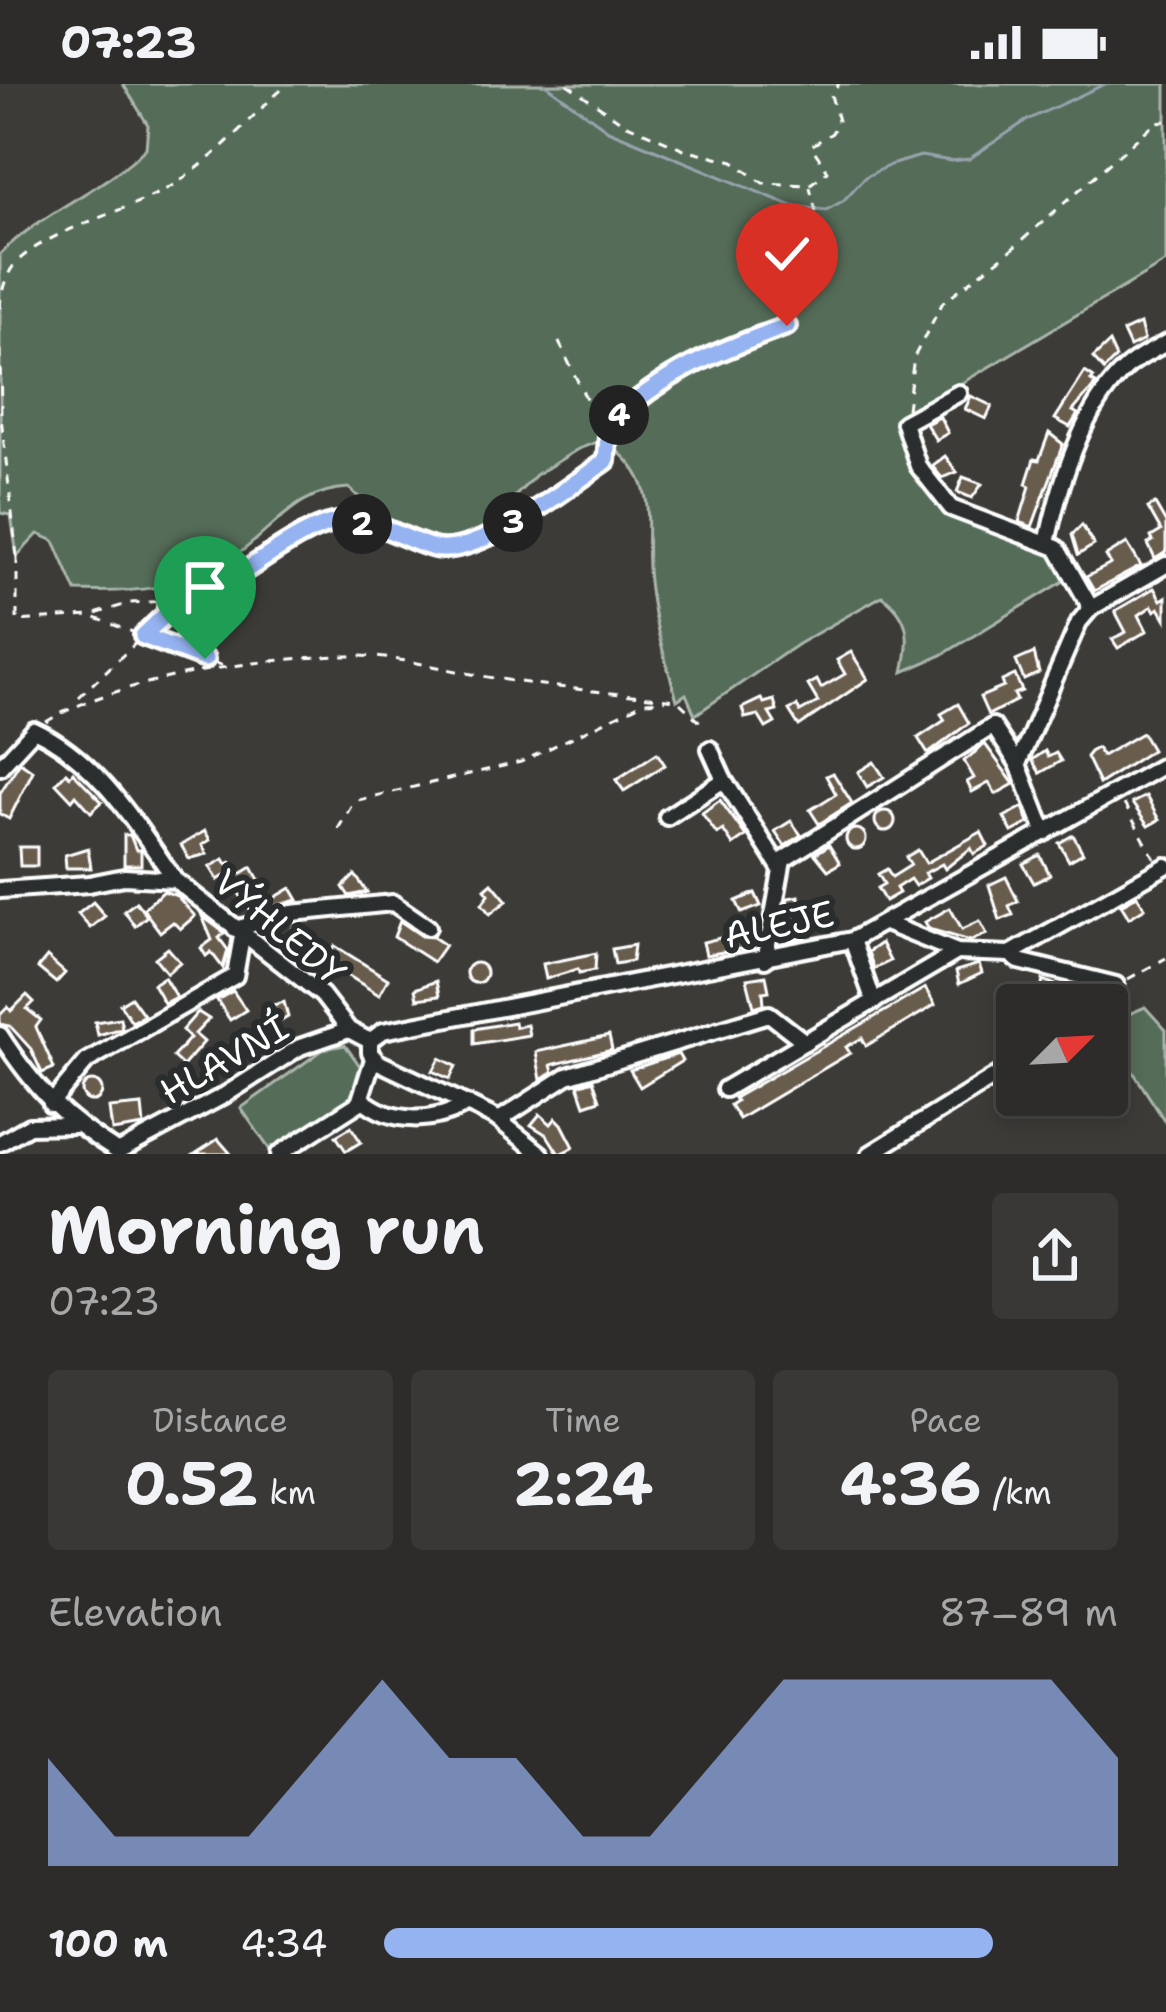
<!DOCTYPE html>
<meta charset="utf-8">
<style>
:root{--surface:#2d2c2a;--page:#393836;--text:#f1f3f6;--muted:#a7a7a8;--line:#484847;--accent:#95b2f1}
body{margin:0;font-family:"Shantell Sans",sans-serif;background:var(--page);color:var(--text);height:100vh;display:flex;flex-direction:column;font-size:45px;white-space:nowrap}
*{box-sizing:border-box;margin:0}
p{font-size:39px;color:var(--muted)}
.icon{flex:none;width:66px;height:66px;fill:none;stroke:currentColor;stroke-width:2;stroke-linecap:round;stroke-linejoin:round}
.map{position:relative;height:1070px;overflow:hidden}
.panel{display:flex;flex-direction:column;background:var(--surface);flex:1}
.panel>*{flex:none}
.needle{width:78px;rotate:66deg}
.buttons{position:absolute;left:996px;top:900px;display:grid;gap:24px}
.buttons a{display:grid;place-items:center;width:132px;height:132px;border-radius:12px;background:var(--surface);box-shadow:0 6px 18px #0003,0 0 0 3px var(--line);font-size:60px}
.pin{position:absolute;display:grid;place-items:center;width:102px;height:102px;color:#fff;margin:-123px -51px;border-radius:50% 50% 50% 0;rotate:-45deg;box-shadow:0 0 12px #0007}
.pin .icon{rotate:45deg}
.km{position:absolute;width:60px;height:60px;margin:-30px;border-radius:50%;background:#222;color:#fff;font-size:33px;line-height:60px;text-align:center}
.round{display:grid;place-items:center;flex:none;width:126px;height:126px;border-radius:12px;background:var(--page)}
.overview{display:flex;align-items:center;justify-content:space-between;height:204px;padding:0 48px}
h1{font-size:66px;font-weight:700;line-height:90px}
.stats{display:grid;grid-template-columns:repeat(3,1fr);gap:18px;height:204px;padding:12px 48px}
.stats div{display:grid;align-content:center;border-radius:12px;background:var(--page);text-align:center}
.stats b{font-size:60px;font-weight:700}
.stats small{font-size:33px;font-weight:400}
.stats p{font-size:33px}
.chart{height:336px;padding:24px 48px}
.chart p{display:flex;justify-content:space-between}
.chart svg{width:100%;height:216px;margin-top:12px;fill:var(--accent);opacity:.7}
ul{padding:0 48px;list-style:none;font-size:39px}
li{display:grid;grid-template-columns:192px 144px 1fr;align-items:center;height:90px}
li i{height:30px;border-radius:15px;background:var(--accent)}
.status{display:flex;justify-content:space-between;align-items:center;height:84px;padding:0 60px;background:var(--surface);direction:ltr}
.status svg{height:33px;fill:currentColor}
.map>svg:first-child{display:block}
.green{fill:#546c59;stroke:#aab6ac;stroke-width:3}
.lines{fill:none;stroke-linecap:round;stroke-linejoin:round}
.stream{stroke:#98a3ad;stroke-width:3}
.building{fill:#675b4e;stroke:#fff;stroke-width:3}
.minor-casing{stroke:#fff;stroke-width:22}
.path{stroke:#fff;stroke-width:3;stroke-dasharray:9 9;stroke-linecap:butt}
.minor{stroke:#2a2d2e;stroke-width:14}
.route-casing{stroke:#fff;stroke-width:24}
.route{stroke:#95b2f1;stroke-width:15}
.labels{text-anchor:middle;stroke-width:12;stroke-linejoin:round;paint-order:stroke}
.street-label{font-size:36px;fill:#fff;stroke:#2a2d2e}
</style>
<div class="status"><b>07:23</b><svg viewBox="0 0 49 12"><path d="M0 12V9h3v3zM5 12V6h3v6zM10 12V3h3v9zM15 12V0h3v12zM26 1h20v11H26zM47 4h2v5h-2z"/></svg></div>
<div class="map">
<svg width="1166" height="1070" viewBox="0 0 1166 1070">
<rect width="100%" height="100%" fill="#3c3b38"/>
<filter id="ink" filterUnits="userSpaceOnUse"><feTurbulence type="fractalNoise" baseFrequency=".00833" numOctaves="2"/><feDisplacementMap in="SourceGraphic" scale="24" xChannelSelector="R" yChannelSelector="G"/><feConvolveMatrix kernelMatrix="1 2 1 2 8 2 1 2 1" color-interpolation-filters="sRGB"/></filter>
<g filter="url(#ink)">
<!-- green -->
<g class="green">
<path d="M123 0H1166V178L901 335 947 426 1052 467 1069 494 942 571 903 588C910 557 912 533 882 512L798 560 695 631 686 610 677 616C666 577 653 538 649 497 642 434 665 396 602 356L578 365 536 391 480 448 443 457H404L349 404C294 406 274 447 231 475 185 506 129 509 76 507L54 457 38 450 17 472 11 431 0 429V170C43 127 102 107 146 64L148 41Z"/>
<path d="M1145 923 1166 946V1039L1125 975 1124 932Z"/>
<path d="M345 961 360 982 350 1019 272 1069 241 1024 324 965Z"/>
</g>
<g class="lines">
<!-- stream -->
<path class="stream" d="M545 0 608 46 792 122 826 126 843 117 865 93 890 81 921 72 951 77 969 75 1027 36 1105 0"/>
</g>
<!-- building -->
<g class="building">
<path d="M1140 240 1144 256 1130 263 1123 248Z"/>
<path d="M1109 259 1116 274 1104 286 1093 274Z"/>
<path d="M1085 288 1094 294 1091 297 1096 300 1073 327 1078 330 1070 343 1055 335Z"/>
<path d="M971 312 992 322 986 335 965 325Z"/>
<path d="M940 333 948 349 936 356 926 340Z"/>
<path d="M1049 349 1063 360 1032 443 1019 438 1030 402 1026 400 1034 375 1039 376Z"/>
<path d="M945 372 957 388 942 394 932 382Z"/>
<path d="M963 393 982 400 972 414 957 408Z"/>
<path d="M1155 420 1166 439V468L1155 475 1148 460 1153 457 1151 453 1161 447 1148 424Z"/>
<path d="M1082 441 1094 461 1078 471 1072 451Z"/>
<path d="M1127 459 1141 482 1094 507 1086 493 1111 480 1106 472Z"/>
<path d="M1154 504 1161 516 1166 513V536L1159 524 1155 527 1152 522 1139 531 1147 547 1118 564 1112 555 1126 548 1115 527Z"/>
<path d="M851 568 868 595 799 642 789 626 797 622 800 628 818 618 808 601 817 596 821 604 845 590 837 576Z"/>
<path d="M1034 569 1039 589 1024 596 1016 577Z"/>
<path d="M1015 591 1022 607 1014 610 1017 616 988 631 980 613 1004 603 1002 597Z"/>
<path d="M761 615 764 619 774 616 777 627 769 629 775 639 766 644 758 631 745 634 742 624Z"/>
<path d="M958 620 969 639 928 670 918 654 945 636 941 630Z"/>
<path d="M1142 649 1152 666 1099 700 1086 673 1090 668 1097 664 1102 672Z"/>
<path d="M985 660 1014 700 996 710 989 699 972 708 967 698 974 694 964 677Z"/>
<path d="M1045 667 1048 673 1056 669 1061 677 1040 689 1032 676Z"/>
<path d="M657 669 665 681 624 707 616 696Z"/>
<path d="M20 678 33 687 9 735 0 730V709Z"/>
<path d="M874 678 884 693 867 703 858 688Z"/>
<path d="M66 688 70 692 73 688 102 718 91 728 76 711 72 716 56 699Z"/>
<path d="M833 689 852 719 819 740 810 726 836 710 826 692Z"/>
<path d="M1146 712 1159 736 1148 742 1132 719Z"/>
<path d="M720 716 746 752 733 761 723 746 717 750 702 729Z"/>
<path d="M1023 723 1029 739 1012 748 1004 733Z"/>
<circle cx="885" cy="737" r="10"/>
<path d="M791 737 801 751 785 762 775 747Z"/>
<circle cx="856" cy="755" r="10"/>
<path d="M205 747 210 756 202 761 207 770 189 775 181 761Z"/>
<path d="M981 748 988 762 974 770 971 764 945 785 942 780 925 789 928 794 915 802 910 795 896 804 899 809 885 817 877 804 884 800 878 790 887 785 892 793 911 781 906 773 918 766 926 779Z"/>
<path d="M124 751H130L136 766H141V781H124Z"/>
<path d="M1073 751 1083 769 1069 777 1059 759Z"/>
<path d="M829 761 840 779 828 786 815 770Z"/>
<path d="M19 763H37V782H20Z"/>
<path d="M88 764 91 784H66L65 771Z"/>
<path d="M1040 771 1050 791 1034 799 1023 780Z"/>
<path d="M224 775 227 780 231 778 239 791 252 783 260 798 253 802 266 825 252 828 226 791 218 796 210 783Z"/>
<path d="M355 791 367 808 349 812 343 803Z"/>
<path d="M1006 793 1018 817 1009 822 1013 831 1000 836 989 801Z"/>
<path d="M492 799 507 817 490 830 482 820 489 810 485 805Z"/>
<path d="M291 804 298 816 272 823 269 817Z"/>
<path d="M164 807 177 812 195 832 180 845 173 838 160 848 143 825Z"/>
<path d="M755 809 761 822 742 829 736 817Z"/>
<path d="M799 812 801 841 804 838 806 853 789 856 784 832 788 814Z"/>
<path d="M1137 812 1145 824 1129 834 1121 821Z"/>
<path d="M93 818 105 832 90 844 78 830Z"/>
<path d="M136 818 147 832 135 842 124 827Z"/>
<path d="M950 824 962 845 980 837 987 850 970 857 929 845 925 838Z"/>
<path d="M202 832 225 849 219 854 228 866 223 884 211 868 206 872 201 864 212 856Z"/>
<path d="M400 837 422 852 433 853 445 861 433 878 394 853Z"/>
<path d="M295 843 305 860 291 868 283 854Z"/>
<path d="M749 847 755 860 751 863 706 871 703 858Z"/>
<path d="M881 859 890 877 874 885 868 868Z"/>
<path d="M634 861 632 877 615 880 612 865Z"/>
<path d="M335 862 388 895 379 911 325 877Z"/>
<path d="M168 864 180 878 167 889 155 874Z"/>
<path d="M596 869 595 886 579 889 578 885 546 895 543 880Z"/>
<path d="M47 873 65 889 56 899 38 884Z"/>
<circle cx="476" cy="889" r="10"/>
<path d="M979 880 982 889 959 900 956 887Z"/>
<path d="M766 892 769 907 763 908 764 920 754 923 747 895Z"/>
<path d="M164 893 176 913 164 919 153 900Z"/>
<path d="M1043 896 1066 905 1063 916 1039 914Z"/>
<path d="M436 897 439 912 417 915 415 905Z"/>
<path d="M925 904 935 921 866 962 862 954 846 963 850 969 739 1035 730 1021 736 1017 734 1014Z"/>
<path d="M233 907 246 926 230 936 217 916Z"/>
<path d="M27 911 34 918 27 925 41 936 36 943 54 984 42 989 31 965 10 942 0 940V931L8 923 11 927Z"/>
<path d="M131 913 144 931 132 938 120 920Z"/>
<path d="M284 918 288 933 274 941 269 922Z"/>
<path d="M198 928 209 935 195 950 204 958 183 982 173 973 190 954 182 946Z"/>
<path d="M120 934 122 944 98 951 95 938Z"/>
<path d="M514 938 515 943 527 941 529 951 474 960V945Z"/>
<path d="M609 952 612 966 551 981 553 988 541 996 536 968Z"/>
<path d="M678 970 682 977 640 1003 630 986Z"/>
<path d="M440 974 456 982 450 995 433 987Z"/>
<path d="M593 996 600 1016 585 1021 578 1001Z"/>
<circle cx="92" cy="1007" r="10"/>
<path d="M142 1021 144 1042 112 1047 109 1024Z"/>
<path d="M540 1030 551 1040 556 1034 562 1040 574 1063 559 1070 547 1051 531 1041Z"/>
<path d="M351 1043 361 1058 346 1067 336 1052Z"/>
<path d="M218 1055 231 1070H195Z"/>
</g>
<g class="lines">
<defs>
<g id="minor">
<path d="M959 309 904 339 918 382 951 424 1057 464 1091 524"/>
<path d="M1047 459C1059 403 1081 325 1125 285 1136 274 1153 267 1166 259"/>
<path d="M710 665 724 696"/>
<path d="M0 683 34 646C97 675 137 741 175 796"/>
<path d="M667 733 724 696 780 784"/>
<path d="M1045 749 1018 680 1079 538 1091 524 1166 481"/>
<path d="M0 806 89 800 124 793 175 796 322 911 349 946 370 957"/>
<path d="M885 839 957 868 1010 870 1166 782"/>
<path d="M235 845 292 829 393 819 428 843"/>
<path d="M852 856 874 918"/>
<path d="M1010 870 1019 877 1116 901"/>
<path d="M765 876 783 776 993 642 1018 680"/>
<path d="M0 951C35 1005 63 1034 118 1068"/>
<path d="M370 957 383 947 852 856 1166 680"/>
<path d="M370 957V969L378 978 496 1034 541 1070"/>
<path d="M725 1005 957 868"/>
<path d="M362 1015C392 1041 434 1039 468 1020"/>
<path d="M51 1020 87 977 235 892 242 852"/>
<path d="M499 1036 567 992 769 930 805 958"/>
<path d="M0 1059 29 1042 74 1041"/>
<path d="M118 1068 225 1011 300 963 349 946"/>
<path d="M279 1070 359 1019 373 975"/>
<path d="M870 1070 1017 979"/>
</g>
</defs>
<!-- minor casing -->
<use href="#minor" class="minor-casing"/>
<!-- path -->
<g class="path">
<path d="M567 0 625 40 684 65 733 77 763 99 809 101 828 87 811 62 832 49 838 37 831 11 839 0"/>
<path d="M0 224C1 209 5 192 15 180 47 145 132 127 175 100 218 73 249 33 288 0"/>
<path d="M0 266 1 333 17 473"/>
<path d="M907 325 914 273 943 218 1010 167 1156 38 1166 37"/>
<path d="M610 339C667 287 716 268 787 242L798 198 820 144 810 103"/>
<path d="M17 472V537L90 532 223 582"/>
<path d="M168 517C182 514 200 512 213 506 251 488 303 440 345 437 376 435 405 456 434 463 477 475 570 402 606 377L609 341 592 327 557 254"/>
<path d="M79 613 166 530 168 517 130 519 92 531"/>
<path d="M680 619 700 638"/>
<path d="M46 638C115 594 275 571 358 572 403 573 450 587 494 594 555 604 616 609 677 616"/>
<path d="M1124 720 1155 775"/>
<path d="M338 745 354 717 521 678 645 618 665 617"/>
<path d="M1128 895 1166 874"/>
</g>
<!-- minor -->
<use href="#minor" class="minor"/>
</g>
</g>
<g class="lines" filter="url(#ink)">
<defs>
<path id="route" d="M205 575 143 552 166 530 168 517C182 514 200 512 213 506 250 488 304 439 345 437 376 435 405 456 434 464 477 475 570 402 606 377L609 340C666 287 715 268 787 242"/>
</defs>
<!-- route casing -->
<use href="#route" class="route-casing"/>
<!-- route -->
<use href="#route" class="route"/>
</g>
<g class="labels">
<!-- street labels -->
<g class="street-label">
<text transform="translate(779 840) rotate(-12)" y="13">ALEJE</text>
<text transform="translate(280 843) rotate(40)" y="13">VÝHLEDY</text>
<text transform="translate(224 975) rotate(-30)" y="13">HLAVNÍ</text>
</g>
</g>
</svg>
<div class="buttons">
<a><svg class="needle" viewBox="-14 -14 28 28"><path d="M0-13l5 13h-10z" fill="#e53935"/><path d="M0 13l5-13h-10z" fill="#a7a7a8"/></svg></a>
</div>
<div class="pin" style="left:205px;top:575px;background:#1e9e55"><svg class="icon" aria-label="arrive" viewBox="0 0 24 24"><path d="M6 21V4h12l-3 4 3 4H6"/></svg></div>
<div class="pin" style="left:787px;top:242px;background:#d93025"><svg class="icon" aria-label="check" viewBox="0 0 24 24"><path d="M5 12l5 5 9-10"/></svg></div>
<b class="km" style="left:362px;top:440px">2</b>
<b class="km" style="left:513px;top:438px">3</b>
<b class="km" style="left:619px;top:331px">4</b>
</div>
<section class="panel">
<div class="overview"><div><h1>Morning run</h1><p>07:23</p></div><a class="round"><svg class="icon" aria-label="share" viewBox="0 0 24 24"><path d="M12 15V3M7 8l5-5 5 5M5 13v7h14v-7"/></svg></a></div>
<div class="stats">
<div><p>Distance</p><b>0.52<small> km</small></b></div>
<div><p>Time</p><b>2:24</b></div>
<div><p>Pace</p><b>4:36<small> /km</small></b></div>
</div>
<div class="chart"><p><span>Elevation</span>87–89 m</p>
<svg viewBox="0 0 160 44" preserveAspectRatio="none"><path d="M0 44V22L10 38L20 38L30 38L40 22L50 6L60 22L70 22L80 38L90 38L100 22L110 6L120 6L130 6L140 6L150 6L160 22V44z"/></svg>
</div>
<ul>
<li><b>100 m</b>4:34<i style="width:83%"></i></li>
</ul>
</section>
